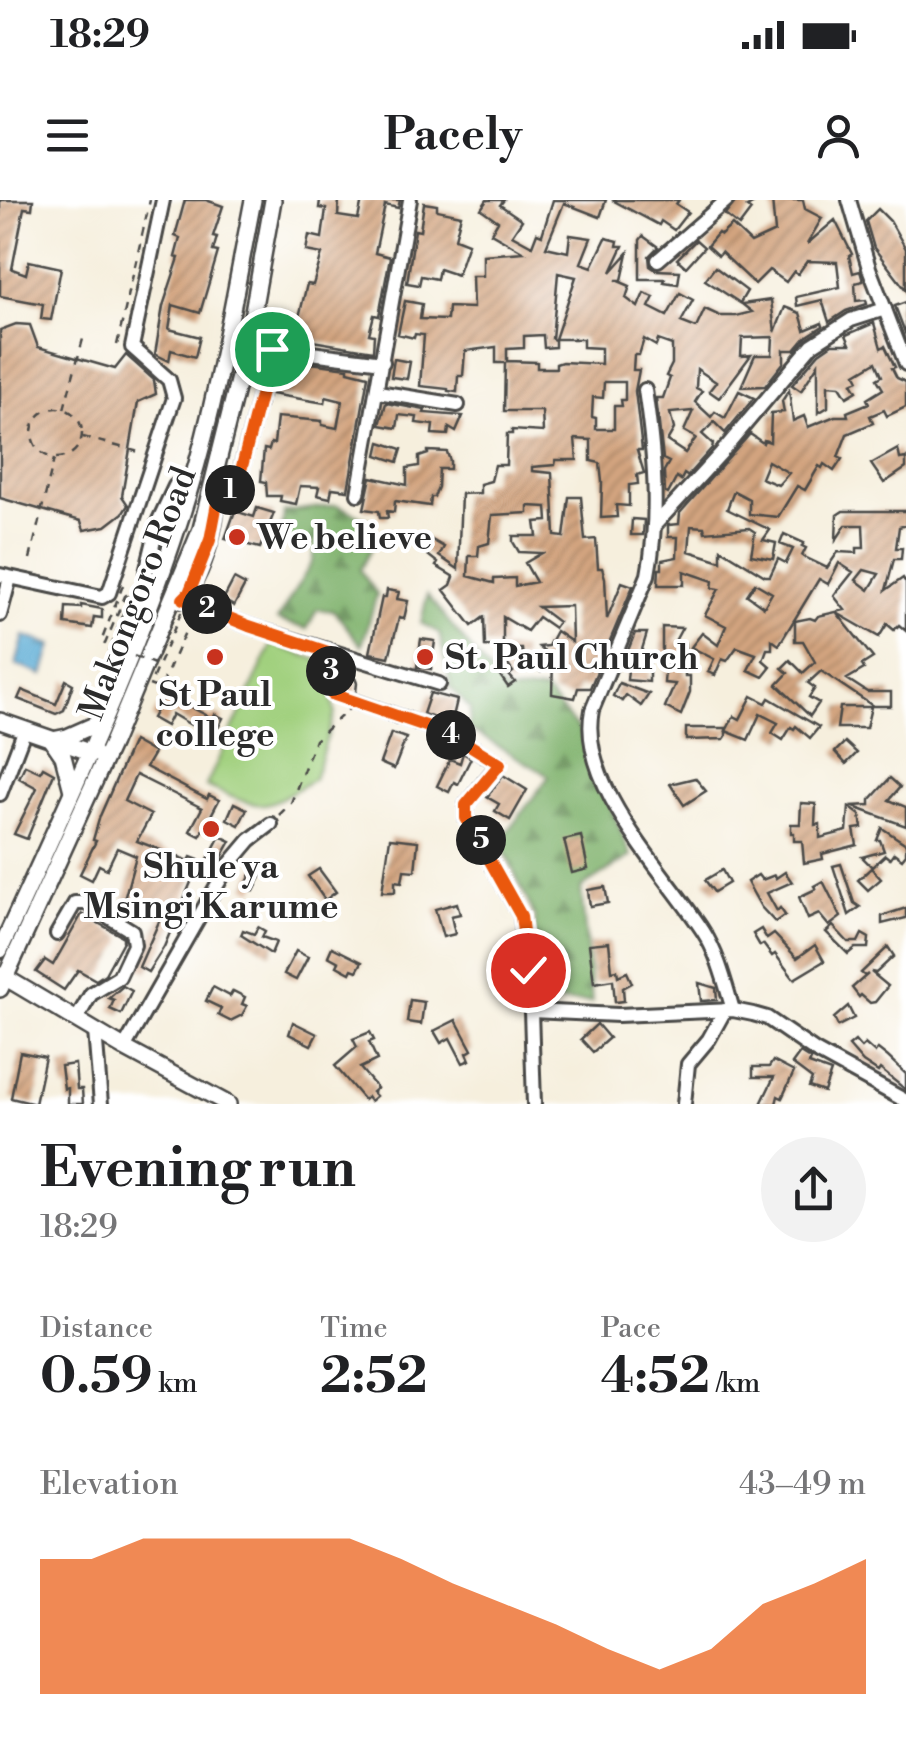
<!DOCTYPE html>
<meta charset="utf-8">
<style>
:root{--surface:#fff;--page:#f2f2f2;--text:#202124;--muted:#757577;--accent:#ea580c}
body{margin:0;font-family:"Libre Bodoni",serif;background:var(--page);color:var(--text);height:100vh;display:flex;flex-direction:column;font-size:38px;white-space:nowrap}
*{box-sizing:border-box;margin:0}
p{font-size:32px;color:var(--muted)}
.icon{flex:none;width:55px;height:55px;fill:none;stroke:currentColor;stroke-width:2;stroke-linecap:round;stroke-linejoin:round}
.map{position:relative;height:904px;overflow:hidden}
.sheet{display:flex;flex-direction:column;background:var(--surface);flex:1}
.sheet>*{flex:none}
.pin{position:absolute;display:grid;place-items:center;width:85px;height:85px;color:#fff;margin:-42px;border:5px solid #fff;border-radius:50%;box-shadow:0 2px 10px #0007}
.km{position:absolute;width:50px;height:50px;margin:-25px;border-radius:50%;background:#222;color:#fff;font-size:28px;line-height:50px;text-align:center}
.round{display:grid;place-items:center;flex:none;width:105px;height:105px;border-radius:52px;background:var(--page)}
.overview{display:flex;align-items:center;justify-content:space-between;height:170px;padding:0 40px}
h1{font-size:55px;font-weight:700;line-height:75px}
.figures{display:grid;grid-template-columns:repeat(3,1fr);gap:15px;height:170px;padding:10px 40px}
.figures div{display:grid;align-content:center}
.figures b{font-size:50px;font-weight:700}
.figures small{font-size:28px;font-weight:400}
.figures p{font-size:28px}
.chart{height:280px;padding:20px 40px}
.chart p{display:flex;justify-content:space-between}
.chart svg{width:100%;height:180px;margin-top:10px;fill:var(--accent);opacity:.7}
.status{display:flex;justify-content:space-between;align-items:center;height:70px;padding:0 50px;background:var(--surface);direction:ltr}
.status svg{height:28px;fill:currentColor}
header{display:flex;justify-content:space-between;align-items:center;height:130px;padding:0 40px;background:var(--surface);font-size:45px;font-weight:700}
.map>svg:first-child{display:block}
.grass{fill:#a1d07e;stroke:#667e54;stroke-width:2.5}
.forest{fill:url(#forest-firs);stroke:#566e4c;stroke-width:2.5}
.water{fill:url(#water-ripples);stroke:#426a80;stroke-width:2.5}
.building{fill:url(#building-hatch);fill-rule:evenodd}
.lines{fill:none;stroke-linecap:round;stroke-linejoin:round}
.minor-casing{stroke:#494846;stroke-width:18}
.major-casing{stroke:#494846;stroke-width:20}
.path{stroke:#494846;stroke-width:2.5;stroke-dasharray:8 8;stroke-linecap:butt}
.minor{stroke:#fff;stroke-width:12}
.major{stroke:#fff;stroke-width:15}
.path-bridge{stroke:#494846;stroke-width:2.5;stroke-dasharray:8 8;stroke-linecap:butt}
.route-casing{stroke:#fff;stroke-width:20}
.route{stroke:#ea580c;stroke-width:12}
.poi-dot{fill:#c8321e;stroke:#fff;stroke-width:4}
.labels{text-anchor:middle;stroke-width:8;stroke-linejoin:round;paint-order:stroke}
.poi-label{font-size:35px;font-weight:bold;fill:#2b2b2b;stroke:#fff;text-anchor:start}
.street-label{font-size:35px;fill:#2b2b2b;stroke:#fff}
</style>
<div class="status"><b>18:29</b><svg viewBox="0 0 49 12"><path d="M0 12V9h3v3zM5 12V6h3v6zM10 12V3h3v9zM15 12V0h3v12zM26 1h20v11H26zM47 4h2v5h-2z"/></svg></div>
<header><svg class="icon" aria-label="menu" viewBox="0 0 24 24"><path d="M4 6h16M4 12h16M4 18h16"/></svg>Pacely<svg class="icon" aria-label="person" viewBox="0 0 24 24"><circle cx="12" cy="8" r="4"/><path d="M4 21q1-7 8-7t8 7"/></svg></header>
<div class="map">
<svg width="906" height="904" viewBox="0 0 906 904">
<defs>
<pattern id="forest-firs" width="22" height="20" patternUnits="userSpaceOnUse" patternTransform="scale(2.5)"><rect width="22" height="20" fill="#80b26d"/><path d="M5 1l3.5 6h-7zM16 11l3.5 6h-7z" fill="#69915a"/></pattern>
<pattern id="water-ripples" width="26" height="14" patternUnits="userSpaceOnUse" patternTransform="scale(2.5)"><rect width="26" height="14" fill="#59aad4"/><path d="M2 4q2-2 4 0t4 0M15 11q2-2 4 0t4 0" fill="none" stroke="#4a8bac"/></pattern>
<pattern id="building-hatch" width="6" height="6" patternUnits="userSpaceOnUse" patternTransform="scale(2.5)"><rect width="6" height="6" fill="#d3a47f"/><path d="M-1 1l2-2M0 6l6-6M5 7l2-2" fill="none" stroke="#ab8668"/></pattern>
</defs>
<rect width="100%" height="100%" fill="#fff"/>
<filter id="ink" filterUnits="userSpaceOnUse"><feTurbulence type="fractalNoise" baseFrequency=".01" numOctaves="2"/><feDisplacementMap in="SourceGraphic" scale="20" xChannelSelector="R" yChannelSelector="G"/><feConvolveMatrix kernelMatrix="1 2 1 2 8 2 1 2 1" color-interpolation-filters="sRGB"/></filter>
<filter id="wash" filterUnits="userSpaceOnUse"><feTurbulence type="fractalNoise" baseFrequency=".0048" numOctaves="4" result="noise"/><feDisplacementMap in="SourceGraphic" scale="40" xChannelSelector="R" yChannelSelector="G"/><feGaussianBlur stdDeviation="2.25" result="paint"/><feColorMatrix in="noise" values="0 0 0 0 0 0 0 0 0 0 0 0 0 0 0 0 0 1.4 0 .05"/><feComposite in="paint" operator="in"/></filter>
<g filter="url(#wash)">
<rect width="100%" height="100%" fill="#f6efdd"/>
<!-- grass -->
<path class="grass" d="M272 444 324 462 335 513 314 579C259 612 265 611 206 586Z"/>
<!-- forest -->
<g class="forest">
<path d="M337 305 373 322 376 339 360 370 377 394 362 446 334 411 317 409 307 429 277 420 313 361V341L280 344 284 312Z"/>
<path d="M427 395 506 492 544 490 580 531 631 656 581 688 592 802H537L535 717 500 642 549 576 469 529 470 509 451 488 439 433 421 423Z"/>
</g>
<!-- water -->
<path class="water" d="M24 436 52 445 43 475 16 465Z"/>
<g id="blocks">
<!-- building -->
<g class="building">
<path d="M0 0H33L32 9 24 8 12 69 26 74 29 61 61 68 51 120 41 119 43 104 0 96Z"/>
<path d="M185 0H206L223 6 213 36 217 37 213 51 218 52 200 113 173 105 169 129 200 137 195 157 171 150 169 161 155 154 163 106 179 58 175 57 180 38 175 36Z"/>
<path d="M320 0H339L338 16 358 19 362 0H400L398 8 385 5 375 53 390 57 379 116 374 115 369 134 374 135 373 151 294 138 307 84 313 85 322 54 306 51 309 35 322 38 326 9 319 8Z"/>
<path d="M487 0H504L500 5 522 20 512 35 532 46 537 33 542 35 553 0H606L600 17 564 3 546 47 568 52 570 35 591 38 581 63 592 67 606 38 618 41 617 46H623L611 72 628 53 622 80H616L630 86 626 98 638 107 644 93 654 97 649 107 667 116 680 93 693 100 681 122 696 128 705 109 720 116H736L752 112 742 104 771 100 775 132 785 107 800 113 805 130 822 123 823 126 806 137 795 150H784V162L765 186 741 187 755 155H772L773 137 742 138 741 156 751 155 719 198 709 191 716 182 697 169 696 188 702 191 695 202 711 217 715 212 725 218 739 191 754 198 725 233 714 222 702 234 713 244 712 248 687 276 684 274 681 280 677 277 668 294 665 293 664 271 669 262 663 259 656 198H663L670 178 666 176 672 164V145L658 140 656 146 644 139 639 155H634L633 170H639L635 191 642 250H637L644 273 637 275 638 284 629 285V306L616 305 617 317 601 318 602 282 600 263 591 261V240L575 239 577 260H556L555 265 532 267V271L552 273 555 336 564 337 569 297H581L585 340 596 339 598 368H602L605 378 607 419 622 382 633 386 590 488H578L575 498 552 494 553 460 541 472 533 464 545 452 539 447 548 446 556 431 572 442 571 406 538 407 558 422 554 428 538 417 527 431 503 417V447L485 446 484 417 472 426 444 390 451 385 454 377 436 366 438 363 424 352V339H430L444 347 439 356 458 369 461 294 480 293V284L491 281 495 265H506L507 234H512V230L543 232 542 211H504L505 163H496V147L465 151 463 176H458L457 192 448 191V189L420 186 424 135 415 134 414 138 398 134 405 101 422 104 420 119 447 120 448 107 473 108 472 76H483V55L524 52 491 33 498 21 481 9ZM558 73 576 77 555 139H583V147L601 148V164L562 162 556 164V168H537V162L507 161V149L524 148V136L543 135 544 148 555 147V140L552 139ZM604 182H625V200H621L622 206H614V229H596V218L592 217 593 197 603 198ZM693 211 684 231 696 238 685 253 667 241 674 229 670 213ZM528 306 547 307 548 321 535 322 537 336H513V342L519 352 542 353 525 363 536 382 515 386V378L494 379V383L468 376 469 356H478L479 346 489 343 492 315 528 313Z"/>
<path d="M612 0H679L676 4 688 12 674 30 661 21 659 25Z"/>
<path d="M737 0H760L747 7 751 10 739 26 725 15Z"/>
<path d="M772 0H803L805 9 822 18 807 44 835 20 852 54 849 56 853 73 860 71 863 81 855 83 856 101 866 100 867 104 846 111 829 122 822 100 797 106 796 97 840 87 837 62 807 61 798 74 794 71 786 82 769 70 755 84 721 52 718 56 707 46 718 33 721 35 732 25 751 43 775 32Z"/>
<path d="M424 3 437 5V10L461 15 455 38 468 43 457 75 439 69 437 79 421 76 419 85 407 83 415 30 420 31Z"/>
<path d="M878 9 890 21 906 49V90L874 48 866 21Z"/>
<path d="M643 36 658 47 649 56 650 66 656 70 680 71 678 84 664 82 665 79H640V40Z"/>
<path d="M696 40 704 47 686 67 677 59Z"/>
<path d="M715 67 747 91 740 103 705 80Z"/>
<path d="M906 102V135L895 106Z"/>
<path d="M874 123 881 148 885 146 895 167 892 168 897 178 906 182V207L887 216 884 210 870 216 873 223 847 234 838 257 842 259 834 271 824 264 822 268 819 266 805 290 797 286 778 317 749 314V299L734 291 727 309 770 330 763 340 776 343 773 359 751 355 755 332 749 328 705 332 704 327 691 326 689 351 721 361V349L765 376H770L778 359 786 363 793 349 780 344 784 334 804 343 802 346 806 348 802 356 827 368 838 352 857 353V348H864L863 325H846L836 340 837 315 843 311H906V325L899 327 896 348H902L901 359H894L886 390 903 378 906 383V431L899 425 894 430 887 424 879 437 837 413 873 458 862 465 864 469 847 479 867 492H891V506H873L821 471 808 483 815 488 809 497 819 503 810 516 777 485 788 473 782 468 790 460 803 473 815 462 803 441H795V421L810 418 815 420 818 416 845 410 834 396 853 372 839 363 828 384 819 379 779 445 772 440V449H767L763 460 771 467 763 477 748 470 756 454 737 447 727 461 722 459 715 475 708 472 714 459 691 447 702 433 718 445 726 426 705 415 719 389 712 388 713 381 684 371V385H658L659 369H662V360L677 357 678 337H668V325L679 324 680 313 750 234 763 243 764 240 770 242 771 213 784 212 782 201 789 190 793 221 804 216 808 227 835 216H848L847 212 869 203 867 199 883 189 877 179 882 176 876 162 856 174 859 180 852 183 857 191 847 197 840 186 828 185V207L818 213V164L801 191 792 185 819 153 832 144H850L846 135ZM768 261 789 273 778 285 761 278ZM864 370 879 374 869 390 856 380ZM755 383 772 393 764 407 747 395Z"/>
<path d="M16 124 30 125 38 147 115 169 126 155 154 180 156 194 138 202 122 296 128 305 123 313 106 326 84 330 81 321 0 298V130Z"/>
<path d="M394 159 410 162 407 179 391 177Z"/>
<path d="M288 160 348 168V171L368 176 348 290 332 288 330 298 317 295 319 287 300 286 296 304 280 301 281 296H267L266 282 261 281 264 249 269 250 271 243 274 244 277 217 322 221V225L337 228 342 201 326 197 325 203 271 194 274 182 285 183Z"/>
<path d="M386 203 425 210 424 213 463 216 456 232 449 228 448 235 432 234 433 225 416 223 417 217 399 215 397 228 380 225Z"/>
<path d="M380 242 402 249 398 262 377 255Z"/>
<path d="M898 249 900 259 906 258V268L884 283 871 264Z"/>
<path d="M428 251 447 252 450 261V269H439L438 287 434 297H431L430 306 395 301 394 312 387 311 388 318H380L379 311 364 309 371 277 407 285V268L419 266V257L428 254Z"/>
<path d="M257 308 274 313 260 348 225 339 235 311 254 317Z"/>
<path d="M632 319 644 320 643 335H631Z"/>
<path d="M234 379 245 385 234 406 223 400Z"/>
<path d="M387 390 399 392 397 399 408 401 404 419 399 418 389 457 370 453 382 397H386Z"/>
<path d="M81 405 102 409V418L94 417 92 428 65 424 66 407 81 408Z"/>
<path d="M662 427 682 428 675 441 685 443V476H690V492L681 515 665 507 675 484 664 483 666 457H662Z"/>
<path d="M635 433H647L640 456 649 460V482L627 480 629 459 625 458Z"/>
<path d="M421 439 435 441 431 469 417 467Z"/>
<path d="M499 449H522L523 459 505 461 513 472 509 475 515 482 508 487 497 471 501 468Z"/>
<path d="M346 477 355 478 357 483 356 492 349 496 343 495Z"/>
<path d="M66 480 73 484 64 510 56 514 18 499 22 490 56 504Z"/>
<path d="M619 483 649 494 641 506 626 495 622 501 613 496Z"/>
<path d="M430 493 457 500 453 517 463 520 461 528 423 514Z"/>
<path d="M165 494 212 518 215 514 223 518 213 538 172 514 166 526 152 518Z"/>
<path d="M752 496 766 503 769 498 819 527 810 538 796 526 794 529 791 527 783 540 772 533 778 523 760 514 748 540 726 531 734 516 740 519Z"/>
<path d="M840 507H871L866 528H837Z"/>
<path d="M686 528H726V536L724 539 686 540Z"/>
<path d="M391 533 406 538 394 569 380 563Z"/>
<path d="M133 541 154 553 146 567 207 599 209 595 219 600 200 636 190 631 202 608 136 575 124 601 151 615 137 641 189 661 191 657 204 662 198 677 194 675 164 747 148 772 139 767 161 717 139 708 137 716 121 711 136 656 117 648 107 669 99 665 92 680 80 674 96 641 93 640 100 616Z"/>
<path d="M845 542 857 553 846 564 835 552Z"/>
<path d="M463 553 471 558 458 584 454 582 449 592 437 586 450 559 460 563Z"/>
<path d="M25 565 40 572 43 567 54 573 27 639 14 634 37 588 19 578Z"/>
<path d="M503 575 527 590 510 620 495 611 499 604 487 597Z"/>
<path d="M695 578 706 591 684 605 670 584Z"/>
<path d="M890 578 900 587 889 600 906 607V626L851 606 870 605V600Z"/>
<path d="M234 603 247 609 239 625 227 619Z"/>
<path d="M801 603 816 604 815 625 820 624V638L847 631 849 607 860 615 862 628 854 629 857 645 822 654 823 659 804 663 802 641H794V633H791V624H800Z"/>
<path d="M882 628 906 644V654L902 659 894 653 890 659 885 655 872 667 862 657 884 651 880 640H877Z"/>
<path d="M220 636 231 641 218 664 208 659Z"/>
<path d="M581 636 588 669 572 673 564 640Z"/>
<path d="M390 638 418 641 415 671 404 670 402 682 395 681V692H382Z"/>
<path d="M841 664 854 703 860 707 849 715 833 666Z"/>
<path d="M255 666 264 671 254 691 245 687Z"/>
<path d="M871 668 881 679 868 690 858 680Z"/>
<path d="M319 669 336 692 325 700 308 676Z"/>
<path d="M722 670 729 683 714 692 705 680Z"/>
<path d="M785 672 792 682 767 693 777 711 780 708 785 715 775 722 761 707 747 682 758 675 762 680 775 675 776 678Z"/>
<path d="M823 681 841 717 829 726 819 714 808 719 799 697 816 689 814 686Z"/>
<path d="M605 687 608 703 590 706 588 690Z"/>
<path d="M457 703 460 714 451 716 455 734 443 737 435 709Z"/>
<path d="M906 708V718L882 724V716Z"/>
<path d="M82 714 123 737V741L105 774 96 780 78 770 64 790 36 772 45 760 53 765Z"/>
<path d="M833 726 848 742H858L862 734 869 738 868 748H855L848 754 826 732Z"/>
<path d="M258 727 265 731 262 737 276 742 271 754 241 735 243 730 254 734Z"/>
<path d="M761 729 767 739 774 734 797 758 815 745 824 761 794 779 775 754 772 756 763 744 760 746 753 734Z"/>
<path d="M609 742 612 771 617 770 618 776 627 772 632 783 623 788 624 801 615 802 613 780 594 783 589 744Z"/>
<path d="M332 747 362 762 357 771 352 769 350 773 337 766 339 762 328 756Z"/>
<path d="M888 747 894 756 876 773 871 772 888 786 875 802 870 803 861 795 859 797 852 788 868 774 865 776 861 773Z"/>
<path d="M296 751 308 757 296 780 284 774Z"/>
<path d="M699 783 716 788 717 800 701 801Z"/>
<path d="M123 786 132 791 121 814 110 809 114 800 109 798Z"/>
<path d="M213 787 230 796 233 791 245 797 242 804 247 806 242 815 230 821 218 815 221 808 206 801Z"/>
<path d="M410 800 424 802 421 824 407 822Z"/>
<path d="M848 806 854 818 838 826 834 818Z"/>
<path d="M456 820 472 850 467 853 470 860 463 863 450 838 441 843 434 831Z"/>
<path d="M293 822 317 834 311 845 289 834Z"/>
<path d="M597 824 609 838 593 852 581 839Z"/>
<path d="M370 832 374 840 369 842 377 860 360 868 377 888 372 892 376 896 370 901 367 897 364 900 335 866 357 847 353 839Z"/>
<path d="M855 841 861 848 865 844 875 853 878 849 888 857 906 874V890L880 869 878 872 863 862 849 846Z"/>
<path d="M20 852 45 857 35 904 11 898Z"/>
<path d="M800 853 811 860 809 864 831 872 824 892 809 887 812 879 792 864Z"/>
<path d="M773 861 794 872 782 898 778 896 776 904H761L774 877H753V867H769Z"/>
<path d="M75 864 77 889H82L83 904H68V888L64 889 61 866Z"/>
</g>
</g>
</g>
<g filter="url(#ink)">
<use href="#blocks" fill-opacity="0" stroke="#494846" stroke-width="2.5"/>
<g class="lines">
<defs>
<g id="minor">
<path d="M849 0 869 68 906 164"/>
<path d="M658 60 727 0"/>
<path d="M247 145 383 162"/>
<path d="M645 190C654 251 660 314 648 375L592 510C577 584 665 672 703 731 718 754 725 783 733 810"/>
<path d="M378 192 458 205"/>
<path d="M242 265 272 149"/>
<path d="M358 294 410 0"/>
<path d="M654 326 722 252 812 145 851 120 885 109"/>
<path d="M0 375 102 397 109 393 174 198 169 180 132 147 163 0"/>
<path d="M153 393 146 373 159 320 175 286 194 275"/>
<path d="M183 399 249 426 439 484"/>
<path d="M180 401C206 377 221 315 216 280"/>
<path d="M0 415 10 378"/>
<path d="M357 502 455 536 499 564 466 605V618L521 716 531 811 534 904"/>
<path d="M0 594 25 529"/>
<path d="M57 734 75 703H86L132 731 134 745 119 777 91 794 76 820"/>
<path d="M531 811 618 815 733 810 753 814 767 818 815 851 906 901"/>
<path d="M95 831 101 904"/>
<path d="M124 848 228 666 250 640 271 624"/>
<path d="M684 904 688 864 709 839 725 810"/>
</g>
<g id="major">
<path d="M0 521 95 554"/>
<path d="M72 591 63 556 52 540 67 537 101 522"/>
<path d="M0 750C68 602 142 447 189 291 218 196 234 97 253 0"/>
<path d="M1 775 124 848 228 904"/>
<path d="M0 789 112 543 201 329 247 145 273 0"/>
</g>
</defs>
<!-- minor casing -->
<use href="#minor" class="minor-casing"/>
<!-- major casing -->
<use href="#major" class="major-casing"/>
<!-- path -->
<g class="path">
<path d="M117 145 150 0"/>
<circle cx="57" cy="233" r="25"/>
<path d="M64 209 83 139"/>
<path d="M83 237 143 253"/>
<path d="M228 291 237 286 240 275"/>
<path d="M30 359 54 259"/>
<path d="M331 465 332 494 344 498"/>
<path d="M149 485 160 489 192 416"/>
<path d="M89 512 111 447"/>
<path d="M279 615 291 603 315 540 350 508"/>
</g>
<!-- minor -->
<use href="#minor" class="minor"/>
<!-- major -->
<use href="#major" class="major"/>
<!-- path-bridge -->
<path class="path-bridge" d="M123 385 101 442 105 444 125 396 131 392 111 447 154 464 174 416 181 413 150 484"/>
</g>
</g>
<g class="lines" filter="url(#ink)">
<defs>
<path id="route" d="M272 149 237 286 218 298 210 340 189 393 183 399 249 426 331 453 332 494 455 536 500 564 466 605V618L521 716 528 770"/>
</defs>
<!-- route casing -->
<use href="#route" class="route-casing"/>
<!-- route -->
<use href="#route" class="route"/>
</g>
<!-- markers -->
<g class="poi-dot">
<circle cx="237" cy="337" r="10"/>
<circle cx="215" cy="457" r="10"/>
<circle cx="425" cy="457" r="10"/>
<circle cx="211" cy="629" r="10"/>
</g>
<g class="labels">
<!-- poi labels -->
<g class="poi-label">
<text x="257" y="349">We believe</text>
<text x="445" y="469">St. Paul Church</text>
<text x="215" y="506" text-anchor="middle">St Paul<tspan x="215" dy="40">college</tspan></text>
<text x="211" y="678" text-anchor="middle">Shule ya<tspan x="211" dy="40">Msingi Karume</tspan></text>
</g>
<!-- street labels -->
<g class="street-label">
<text transform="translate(137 393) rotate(-69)" y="12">Makongoro Road</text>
</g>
</g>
</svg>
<div class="pin" style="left:272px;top:149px;background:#1e9e55"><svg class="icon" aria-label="arrive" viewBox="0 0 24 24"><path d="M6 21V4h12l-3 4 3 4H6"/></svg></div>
<div class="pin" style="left:528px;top:770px;background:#d93025"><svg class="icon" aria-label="check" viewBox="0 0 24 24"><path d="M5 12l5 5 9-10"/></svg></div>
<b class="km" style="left:230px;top:290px">1</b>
<b class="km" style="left:207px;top:409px">2</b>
<b class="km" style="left:331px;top:471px">3</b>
<b class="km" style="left:451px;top:535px">4</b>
<b class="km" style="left:481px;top:640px">5</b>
</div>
<section class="sheet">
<div class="overview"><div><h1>Evening run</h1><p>18:29</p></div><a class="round"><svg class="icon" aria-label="share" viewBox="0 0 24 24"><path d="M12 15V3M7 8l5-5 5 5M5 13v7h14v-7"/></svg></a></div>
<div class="figures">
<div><p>Distance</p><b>0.59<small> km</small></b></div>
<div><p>Time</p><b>2:52</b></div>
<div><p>Pace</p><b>4:52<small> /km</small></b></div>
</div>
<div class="chart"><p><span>Elevation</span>43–49 m</p>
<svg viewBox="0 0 160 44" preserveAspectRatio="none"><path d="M0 44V11L10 11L20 6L30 6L40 6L50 6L60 6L70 11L80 17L90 22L100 27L110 33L120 38L130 33L140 22L150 17L160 11V44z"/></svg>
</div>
</section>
